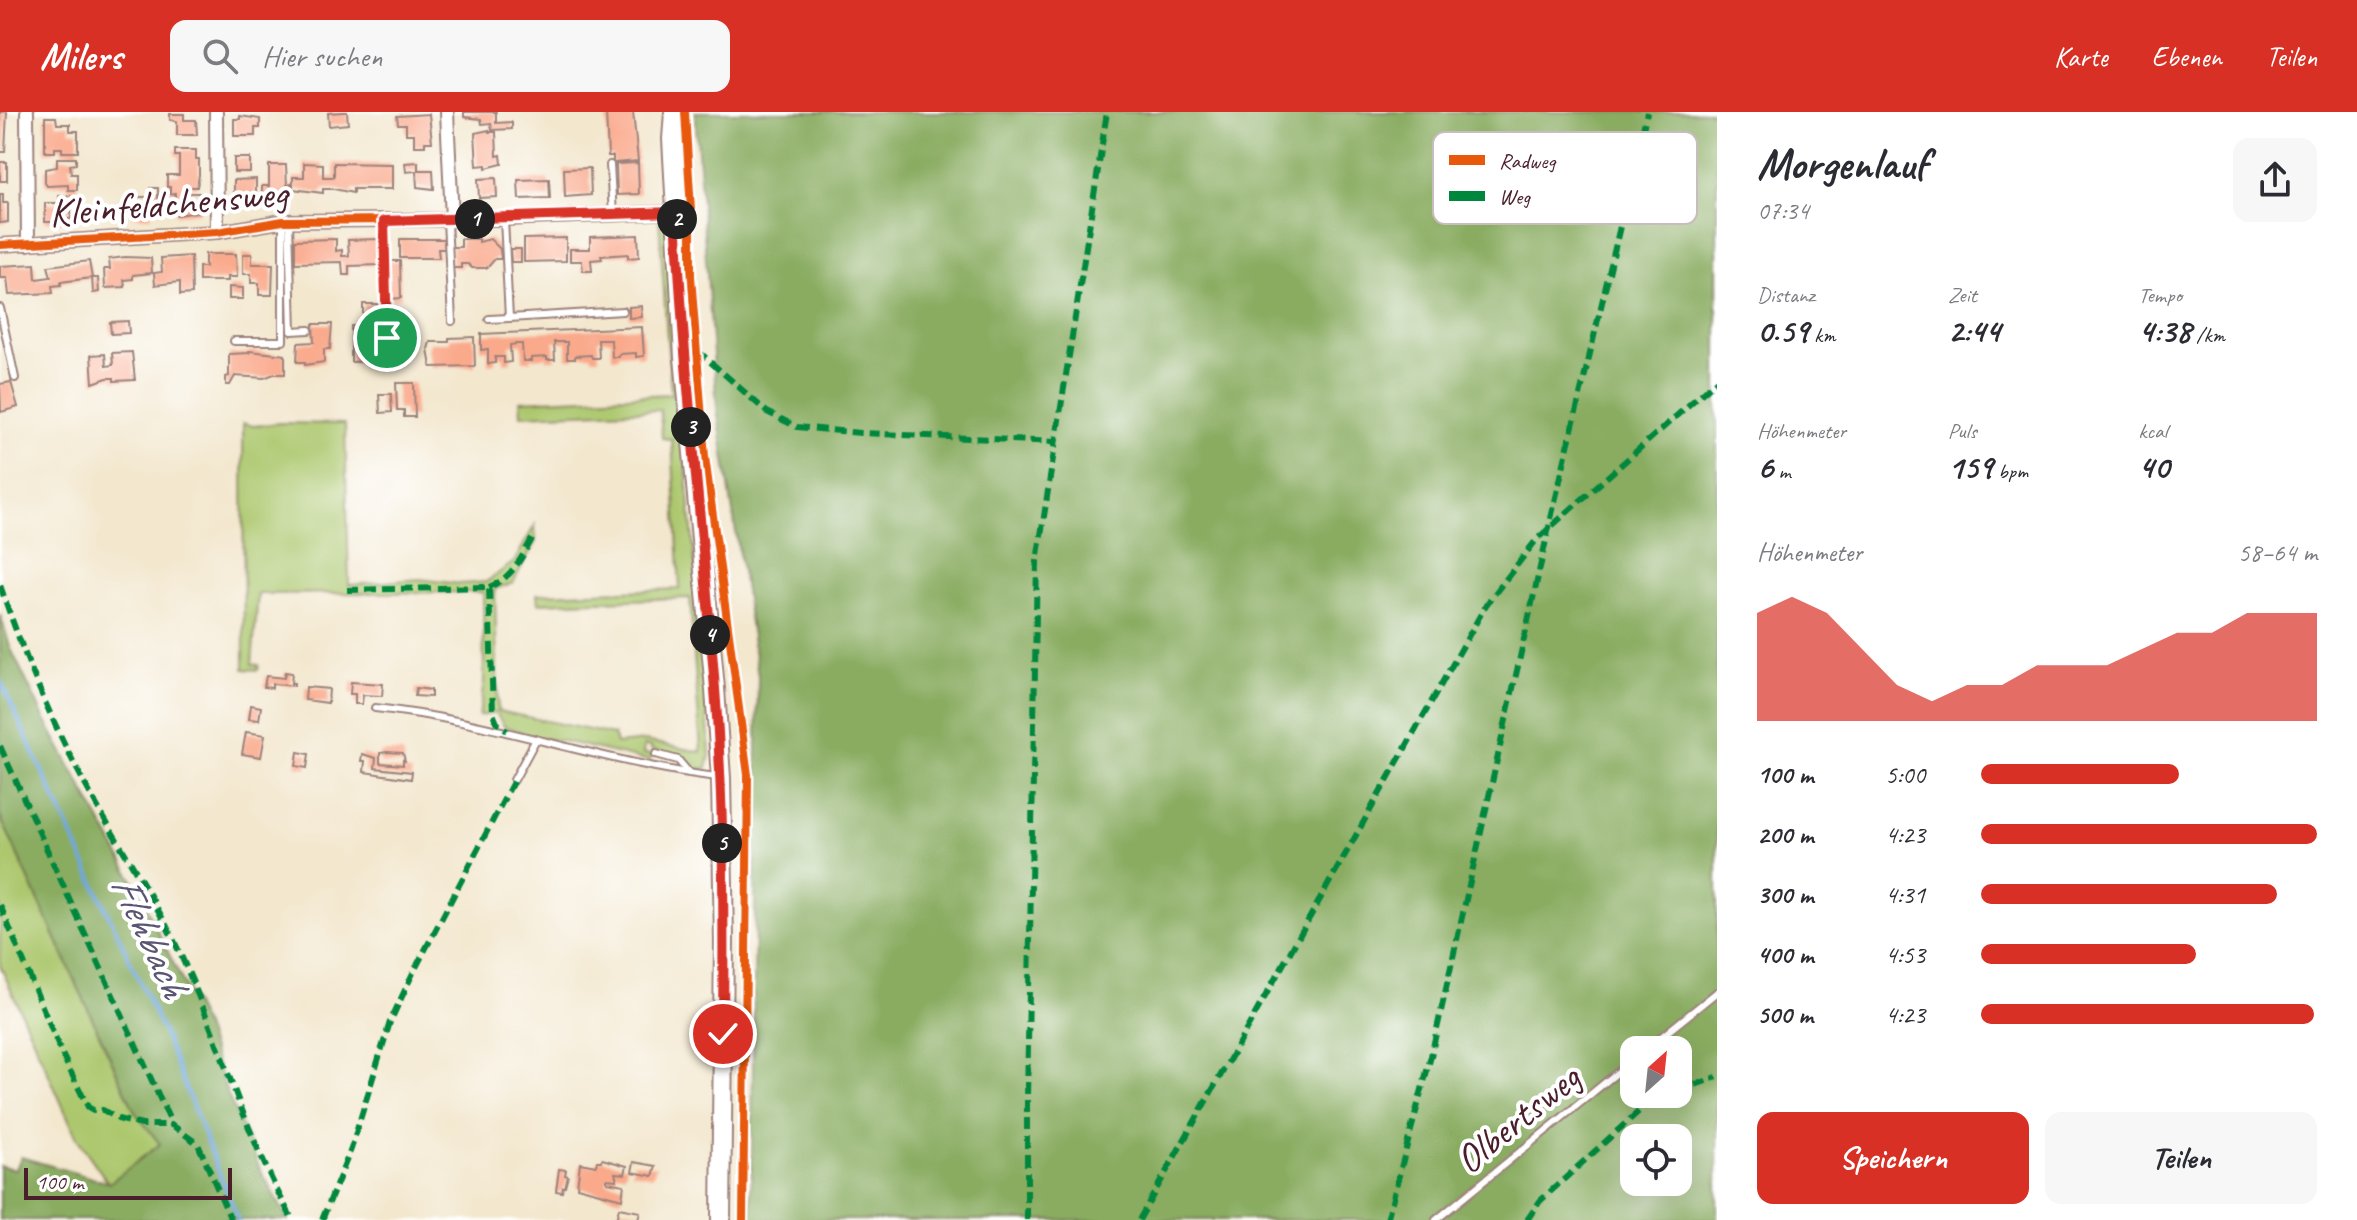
<!DOCTYPE html>
<html lang="de">
<meta charset="utf-8">
<style>
:root{--surface:#fff;--page:#f7f7f7;--text:#2b2b33;--muted:#7c7c81;--accent:#d93025}
body{margin:0;font-family:Caveat,sans-serif;background:var(--page);color:var(--text);height:100vh;display:flex;flex-direction:column;font-size:30px;white-space:nowrap}
*{box-sizing:border-box;margin:0}
p{font-size:26px;color:var(--muted)}
.icon{flex:none;width:44px;height:44px;fill:none;stroke:currentColor;stroke-width:2;stroke-linecap:round;stroke-linejoin:round}
.map{position:relative;flex:1;overflow:hidden}
.drawer{display:flex;flex-direction:column;background:var(--surface);width:640px}
.drawer>*{flex:none}
.needle{width:52px;rotate:27deg}
.tools{position:absolute;left:1620px;top:924px;display:grid;gap:16px}
.tools a{display:grid;place-items:center;width:72px;height:72px;border-radius:16px;background:var(--surface);box-shadow:0 8px 32px #0002;font-size:40px}
.scale{position:absolute;left:24px;bottom:20px;width:208px;box-sizing:border-box;padding-left:8px;border:4px solid #4a1f2b;border-top:0;font-size:22px;line-height:28px;white-space:nowrap;color:#4a1f2b;-webkit-text-stroke:6px #fff;paint-order:stroke}
.pin{position:absolute;display:grid;place-items:center;width:68px;height:68px;color:#fff;margin:-34px;border:4px solid #fff;border-radius:50%;box-shadow:0 2px 8px #0007}
.km{position:absolute;width:40px;height:40px;margin:-20px;border-radius:50%;background:#222;color:#fff;font-size:22px;line-height:40px;text-align:center}
.round{display:grid;place-items:center;flex:none;width:84px;height:84px;border-radius:16px;background:var(--page)}
.headline{display:flex;align-items:center;justify-content:space-between;height:136px;padding:0 40px}
h1{font-size:44px;font-weight:700;line-height:60px}
.metrics{display:grid;grid-template-columns:repeat(3,1fr);gap:12px;height:136px;padding:8px 40px}
.metrics div{display:grid;align-content:center}
.metrics b{font-size:34px;font-weight:700}
.metrics small{font-size:22px;font-weight:400}
.metrics p{font-size:22px}
.chart{height:224px;padding:16px 40px}
.chart p{display:flex;justify-content:space-between}
.chart svg{width:100%;height:144px;margin-top:8px;fill:var(--accent);opacity:.7}
.action{display:flex;gap:16px;margin-top:auto;padding:16px 40px}
.action a{flex:1;height:92px;border-radius:16px;background:var(--accent);color:#fff;font-size:32px;font-weight:700;line-height:92px;text-align:center}
.action a+a{background:var(--page);color:var(--text)}
ul{padding:0 40px;list-style:none;font-size:26px}
li{display:grid;grid-template-columns:128px 96px 1fr;align-items:center;height:60px}
li i{height:20px;border-radius:10px;background:var(--accent)}
header{display:flex;align-items:center;gap:48px;box-sizing:border-box;height:112px;padding:0 40px;background:var(--accent);color:#fff}
header strong{font-size:38px}
nav{display:flex;gap:44px;margin-inline-start:auto;font-size:28px}
.search{width:560px;height:72px;background:var(--page);display:flex;align-items:center;gap:20px;box-sizing:border-box;padding:0 28px;border-radius:16px;color:var(--muted);font-size:30px}
main{display:flex;flex:1;min-height:0}
.map>svg:first-child{display:block}
.green{fill:#acc76d;stroke:#7b734c;stroke-width:2}
.forest{fill:#89ac60;stroke:#6a6646;stroke-width:2;fill-rule:evenodd}
.lines{fill:none;stroke-linecap:round;stroke-linejoin:round}
.stream{stroke:#6fa7de;stroke-width:4}
.building{fill:#faa98b}
.lane-casing{stroke:#9e837c;stroke-width:10}
.street-casing{stroke:#9e837c;stroke-width:16}
.secondary-casing{stroke:#9e837c;stroke-width:22}
.lane{stroke:#fff;stroke-width:6}
.street{stroke:#fff;stroke-width:12}
.secondary{stroke:#fff;stroke-width:18}
.quiet{stroke:#00873e;stroke-width:6;stroke-dasharray:12 6;stroke-linecap:butt}
.cycleway-casing{stroke:#fff;stroke-width:13}
.cycleway{stroke:#e8590c;stroke-width:8}
.route-casing{stroke:#fff;stroke-width:16}
.route{stroke:#d93025;stroke-width:10}
.labels{text-anchor:middle;stroke-width:8;stroke-linejoin:round;paint-order:stroke}
.street-label{font-size:40px;fill:#4a1f2b;stroke:#fff}
.water-label{font-size:42px;font-style:italic;fill:#595573;stroke:#fff}
.key{fill:#fff;stroke:#c9bcbf;stroke-width:2}
.key-label{font-size:22px;fill:#4a1f2b}
</style>
<header>
<strong>Milers</strong>
<div class="search"><svg class="icon" aria-label="search" viewBox="0 0 24 24"><circle cx="10" cy="10" r="6"/><path d="M15 15l6 6"/></svg>Hier suchen</div>
<nav><a>Karte</a><a>Ebenen</a><a>Teilen</a></nav>
</header>
<main>
<div class="map">
<svg width="1717" height="1108" viewBox="0 0 1717 1108">
<rect width="100%" height="100%" fill="#fff"/>
<filter id="ink" filterUnits="userSpaceOnUse"><feTurbulence type="fractalNoise" baseFrequency=".0125" numOctaves="2"/><feDisplacementMap in="SourceGraphic" scale="16" xChannelSelector="R" yChannelSelector="G"/><feConvolveMatrix kernelMatrix="1 2 1 2 8 2 1 2 1" color-interpolation-filters="sRGB"/></filter>
<filter id="wash" filterUnits="userSpaceOnUse"><feTurbulence type="fractalNoise" baseFrequency=".006" numOctaves="4" result="noise"/><feDisplacementMap in="SourceGraphic" scale="32" xChannelSelector="R" yChannelSelector="G"/><feGaussianBlur stdDeviation="1.8" result="paint"/><feColorMatrix in="noise" values="0 0 0 0 0 0 0 0 0 0 0 0 0 0 0 0 0 1.4 0 .05"/><feComposite in="paint" operator="in"/></filter>
<g filter="url(#wash)">
<rect width="100%" height="100%" fill="#f3e7ce"/>
<!-- green -->
<g class="green">
<path d="M659 108 668 118C678 294 699 468 710 643L707 656 697 657 676 643 651 638V635L644 634 643 642 654 643 649 649 563 629 537 626 504 614 496 601 479 604 484 569 483 480 258 482 252 552 259 553 258 558 244 557 243 311 253 314 279 311 345 312 349 473 420 467 460 472 486 470 514 450 535 413 536 429 513 471 495 477 498 599 614 623 616 632 645 629 701 640 690 486 538 491 537 482 680 477 672 327 662 326 660 298 521 303 520 289 671 282Z"/>
<path d="M0 704 135 1000 160 1032 109 1072 77 1026 0 853Z"/>
</g>
<!-- forest -->
<g class="forest">
<path d="M695 0H1717V1108H751L758 564 717 296ZM1634 938H1678V982H1634ZM1634 1026H1678V1070H1634Z"/>
<path d="M0 502 11 537 45 608 133 768 203 912 227 981 261 1059 288 1108H0V1054L16 1057 21 1045 109 1071 160 1032 135 1000 0 704Z"/>
</g>
<g class="lines">
<!-- stream -->
<path class="stream" d="M0 568 163 920 238 1108"/>
</g>
<g id="blocks">
<!-- building -->
<g class="building">
<path d="M0 0H7L5 40H0Z"/>
<path d="M343 0H347L348 12 329 14 328 1Z"/>
<path d="M464 0H496V11L512 10V17L492 18 491 11 482 12 481 7 464 5Z"/>
<path d="M606 0H633L638 49 613 51V44H608Z"/>
<path d="M170 2H184V8H196L197 23H177V9L170 8Z"/>
<path d="M429 2 432 30H425V34H414V22H406V12H398L397 4Z"/>
<path d="M240 4 260 7V16H255V24H234V7H240Z"/>
<path d="M45 5H56L57 12H70V19H78V40H62V36H55V40H45Z"/>
<path d="M489 18V20H496L497 44 501 43 502 52 486 56V53L477 54 475 21Z"/>
<path d="M175 38H196V47H199V63L197 75H189V81H199L200 100 175 103V81L170 82V75H167V63H179V44H175Z"/>
<path d="M57 46H76V52L70 53 71 62H77V78H68V73L47 74 45 71V57L57 55Z"/>
<rect x="234" y="46" width="16" height="14"/>
<rect x="0" y="50" width="7" height="19"/>
<path d="M418 50V58H433L434 77 417 75 416 59 406 60 405 51Z"/>
<path d="M304 51 323 52V65H334V51L392 52V77H353V81L334 77H323V81L293 77V65H304Z"/>
<path d="M638 51 639 82 617 83 616 52Z"/>
<path d="M269 53H286L287 73 291 72V86L282 83 262 86V74H269Z"/>
<path d="M590 56 591 83 565 85 564 57Z"/>
<path d="M496 66 497 85 479 86 478 67Z"/>
<path d="M256 67V86L234 85V68Z"/>
<path d="M549 67 550 86 519 87 518 68Z"/>
<path d="M150 76H158V91H151V105L133 104V85H150Z"/>
<path d="M0 82H3V91H8V110L0 111Z"/>
<path d="M59 84H71V107H64V110H45V91H59Z"/>
<path d="M638 123 639 145 628 146V142L601 144 602 147 591 148 592 159H583L582 149H570V137H590V125Z"/>
<path d="M566 126V149L524 150V127Z"/>
<path d="M336 127V139L342 138V144H349L348 128 378 127 381 153 349 154V163H343L342 150 295 151V128Z"/>
<path d="M400 127H444L445 137H438L439 146H400Z"/>
<path d="M461 127H479V130L490 127 500 137 501 147H495L487 156H472L468 152H461V156H452V135H461Z"/>
<path d="M510 137H521V150H511Z"/>
<path d="M205 142H236L237 165H228V169H199V155H205Z"/>
<path d="M243 142H252V152H273L272 183H259V171H251V162H243Z"/>
<path d="M191 144 192 182 180 183V170L155 173 154 161 162 160 161 146Z"/>
<path d="M125 145 151 146 152 161 133 163V167L124 168 125 175 105 176 104 157H110L109 147Z"/>
<path d="M89 149 92 166H98L99 180 93 181 92 166 61 170V173L52 174 53 181 9 183 7 166H0V154L35 152 36 167 51 165 48 154Z"/>
<path d="M388 149H400L401 186 389 187Z"/>
<path d="M229 175 243 176V187H229Z"/>
<path d="M363 192H378V204L363 205Z"/>
<path d="M641 194 642 205 629 206V195Z"/>
<path d="M128 209 129 221 111 222 110 210Z"/>
<path d="M313 212H332L330 237H324V250L305 253V250H297L298 231 314 230Z"/>
<path d="M351 214H367V228L372 232H384V244L380 249 351 250Z"/>
<path d="M642 215 644 244 636 245V241L619 242V245H612L611 228H598L599 246H592L591 243 575 244V247H567V230H554L555 248H547V245L531 246V249H523L522 232H516L510 233 511 250 504 251V245H495V251L488 252V237L481 238V222Z"/>
<path d="M474 225 475 254 431 255 428 237 430 230H449V226Z"/>
<path d="M249 239 285 243V262H274L264 266 235 264 230 273H226V265L229 264V242L249 241Z"/>
<path d="M132 240 135 268 114 269V266H107L93 271 91 243 105 242 106 254 113 253 112 241Z"/>
<path d="M11 270 18 295 1 300 0 272Z"/>
<path d="M396 271H414L415 305H404V298H397Z"/>
<path d="M379 282H391L392 300 380 301Z"/>
<path d="M285 560 292 561 291 571H294V574L272 572V576L264 575 266 564 284 566Z"/>
<path d="M351 570 383 572 382 584 363 583 362 592H355V582H350Z"/>
<path d="M306 575 329 577 328 591 305 588Z"/>
<path d="M416 576 431 578V585L415 584Z"/>
<path d="M251 593 261 595 259 608 249 607Z"/>
<path d="M246 620 265 623 261 645 242 642Z"/>
<path d="M298 640 309 642 307 656 296 654Z"/>
<path d="M387 640 403 641 405 649 403 648V653L380 651V641Z"/>
<path d="M362 642 376 646 375 656 412 660 411 667 364 660 365 649H361Z"/>
<path d="M602 1047 627 1054 625 1062 615 1061 617 1068 607 1067V1070L624 1073 622 1087 577 1075 580 1051 596 1054 597 1049H601Z"/>
<path d="M634 1050 656 1054 653 1064 632 1060Z"/>
<path d="M559 1057 566 1058 565 1063 568 1064 565 1075H563L562 1080 556 1079Z"/>
<path d="M619 1096 640 1100 638 1108H616Z"/>
</g>
</g>
</g>
<g filter="url(#ink)">
<use href="#blocks" fill-opacity="0" stroke="#9e837c" stroke-width="2"/>
<g class="lines">
<defs>
<g id="lane">
<path d="M610 53 613 103"/>
<path d="M504 107 509 206 623 199"/>
<path d="M447 108 452 209"/>
<path d="M289 109 292 219 309 218"/>
<path d="M384 109 387 226"/>
<path d="M0 196 15 266"/>
<path d="M489 207 509 206"/>
<path d="M234 229H283V109"/>
<path d="M375 596C491 608 601 651 717 665"/>
<path d="M656 642 678 648 689 661"/>
<path d="M514 668 535 629"/>
<path d="M1645 938 1717 880"/>
<path d="M1436 1108 1634 947"/>
</g>
<g id="street">
<path d="M27 0 28 132"/>
<path d="M216 0 217 120"/>
<path d="M447 0 452 107"/>
<path d="M0 133 217 120 283 109 504 107 676 100"/>
</g>
<path id="secondary" d="M674 0 672 27 684 245 715 577 721 666 724 829 721 1108"/>
</defs>
<!-- lane casing -->
<use href="#lane" class="lane-casing"/>
<!-- street casing -->
<use href="#street" class="street-casing"/>
<!-- secondary casing -->
<use href="#secondary" class="secondary-casing"/>
<!-- lane -->
<use href="#lane" class="lane"/>
<!-- street -->
<use href="#street" class="street"/>
<!-- secondary -->
<use href="#secondary" class="secondary"/>
<!-- quiet -->
<g class="quiet">
<path d="M697 238 767 300 797 315 861 321 1056 330"/>
<path d="M0 473C23 542 52 611 86 674 115 728 150 778 176 833 219 923 243 1021 293 1108"/>
<path d="M489 475C512 466 520 448 532 427"/>
<path d="M347 478 489 475 493 601 497 611 507 619"/>
<path d="M0 634 172 1013 198 1032 231 1108"/>
<path d="M0 793 61 940 88 995 93 998H103L118 1007 142 1013H172"/>
<path d="M1678 979 1717 965"/>
<path d="M322 1108 351 1037 390 910 413 861 514 668"/>
<path d="M1027 1108V986L1037 449 1107 0"/>
<path d="M1139 1108 1486 493 1537 427 1717 268"/>
<path d="M1387 1108 1431 944 1549 415 1647 0"/>
<path d="M1527 1108 1540 1089 1648 991 1671 982"/>
</g>
<defs>
<g id="cycleway">
<path d="M685 0 691 98V164L705 345 748 663 743 1108"/>
<path d="M0 133 217 120 283 109 504 107 676 100"/>
</g>
</defs>
<!-- cycleway casing -->
<use href="#cycleway" class="cycleway-casing"/>
<!-- cycleway -->
<use href="#cycleway" class="cycleway"/>
</g>
</g>
<g class="lines" filter="url(#ink)">
<defs>
<path id="route" d="M387 226 384 109 676 100C683 260 703 418 715 577 724 692 724 807 723 922"/>
</defs>
<!-- route casing -->
<use href="#route" class="route-casing"/>
<!-- route -->
<use href="#route" class="route"/>
</g>
<g class="labels">
<!-- street labels -->
<g class="street-label">
<text transform="translate(168 90) rotate(-5)" y="14">Kleinfeldchensweg</text>
<text transform="translate(1517 1006) rotate(-39)" y="14">Olbertsweg</text>
</g>
<!-- water labels -->
<g class="water-label">
<text transform="translate(151 823) rotate(65)" y="15">Flehbach</text>
</g>
</g>
<!-- legend -->
<rect x="1433" y="20" width="264" height="92" rx="12" class="key"/>
<rect x="1449" y="43" width="36" height="10" fill="#e8590c"/>
<rect x="1449" y="79" width="36" height="10" fill="#00873e"/>
<g class="key-label">
<text x="1499" y="56">Radweg</text>
<text x="1499" y="92">Weg</text>
</g>
</svg>
<div class="tools">
<a><svg class="needle" viewBox="-14 -14 28 28"><path d="M0-13l5 13h-10z" fill="#e53935"/><path d="M0 13l5-13h-10z" fill="#7c7c81"/></svg></a>
<a><svg class="icon" aria-label="locate" viewBox="0 0 24 24"><circle cx="12" cy="12" r="6"/><path d="M12 2v4M12 18v4M2 12h4M18 12h4"/></svg></a>
</div>
<div class="scale">100 m</div>
<div class="pin" style="left:387px;top:226px;background:#1e9e55"><svg class="icon" aria-label="arrive" viewBox="0 0 24 24"><path d="M6 21V4h12l-3 4 3 4H6"/></svg></div>
<div class="pin" style="left:723px;top:922px;background:#d93025"><svg class="icon" aria-label="check" viewBox="0 0 24 24"><path d="M5 12l5 5 9-10"/></svg></div>
<b class="km" style="left:475px;top:107px">1</b>
<b class="km" style="left:677px;top:107px">2</b>
<b class="km" style="left:691px;top:315px">3</b>
<b class="km" style="left:710px;top:523px">4</b>
<b class="km" style="left:722px;top:731px">5</b>
</div>
<section class="drawer">
<div class="headline"><div><h1>Morgenlauf</h1><p>07:34</p></div><a class="round"><svg class="icon" aria-label="share" viewBox="0 0 24 24"><path d="M12 15V3M7 8l5-5 5 5M5 13v7h14v-7"/></svg></a></div>
<div class="metrics">
<div><p>Distanz</p><b>0.59<small> km</small></b></div>
<div><p>Zeit</p><b>2:44</b></div>
<div><p>Tempo</p><b>4:38<small> /km</small></b></div>
</div>
<div class="metrics">
<div><p>Höhenmeter</p><b>6<small> m</small></b></div>
<div><p>Puls</p><b>159<small> bpm</small></b></div>
<div><p>kcal</p><b>40</b></div>
</div>
<div class="chart"><p><span>Höhenmeter</span>58–64 m</p>
<svg viewBox="0 0 160 44" preserveAspectRatio="none"><path d="M0 44V11L10 6L20 11L30 22L40 33L50 38L60 33L70 33L80 27L90 27L100 27L110 22L120 17L130 17L140 11L150 11L160 11V44z"/></svg>
</div>
<ul>
<li><b>100 m</b>5:00<i style="width:59%"></i></li>
<li><b>200 m</b>4:23<i style="width:100%"></i></li>
<li><b>300 m</b>4:31<i style="width:88%"></i></li>
<li><b>400 m</b>4:53<i style="width:64%"></i></li>
<li><b>500 m</b>4:23<i style="width:99%"></i></li>
</ul>
<div class="action"><a>Speichern</a><a>Teilen</a></div>
</section>
</main>
